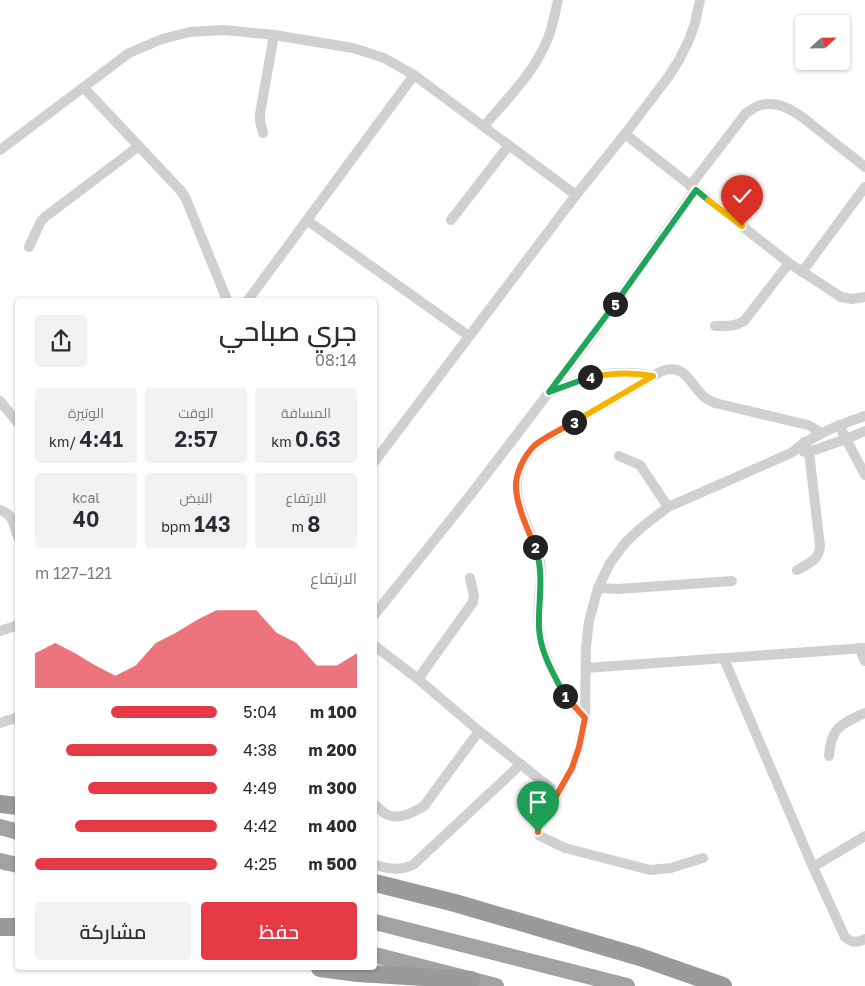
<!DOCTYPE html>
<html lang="ar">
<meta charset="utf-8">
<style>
:root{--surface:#fff;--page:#f2f2f3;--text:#2b2b33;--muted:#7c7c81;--accent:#e63946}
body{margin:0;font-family:"Golos Text",Cairo,sans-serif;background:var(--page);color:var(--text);direction:rtl;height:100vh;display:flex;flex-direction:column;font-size:19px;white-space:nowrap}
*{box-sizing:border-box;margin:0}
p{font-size:16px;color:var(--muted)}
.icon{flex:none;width:28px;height:28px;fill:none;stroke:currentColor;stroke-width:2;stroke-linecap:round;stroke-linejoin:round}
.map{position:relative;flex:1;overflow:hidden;direction:ltr}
.panel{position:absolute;left:15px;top:298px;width:362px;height:672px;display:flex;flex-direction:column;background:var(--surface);border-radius:5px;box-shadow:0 1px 4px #0004;direction:rtl}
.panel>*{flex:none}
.needle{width:32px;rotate:68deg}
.tools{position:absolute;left:795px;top:15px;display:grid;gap:10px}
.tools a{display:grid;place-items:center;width:55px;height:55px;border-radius:5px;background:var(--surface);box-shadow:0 1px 4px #0004;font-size:25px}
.pin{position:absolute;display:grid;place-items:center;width:42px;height:42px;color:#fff;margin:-51px -21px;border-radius:50% 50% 50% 0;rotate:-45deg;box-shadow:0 0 5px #0007}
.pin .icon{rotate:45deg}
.km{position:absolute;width:25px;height:25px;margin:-12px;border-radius:50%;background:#222;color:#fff;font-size:14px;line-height:25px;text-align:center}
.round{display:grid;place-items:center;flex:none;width:52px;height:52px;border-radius:5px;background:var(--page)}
.overview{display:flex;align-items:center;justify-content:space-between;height:85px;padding:0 20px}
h1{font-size:28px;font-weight:600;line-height:38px}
.figures{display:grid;grid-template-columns:repeat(3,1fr);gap:8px;height:85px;padding:5px 20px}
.figures div{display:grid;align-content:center;border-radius:5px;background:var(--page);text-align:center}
.figures b{font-size:21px;font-weight:600}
.figures small{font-size:14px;font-weight:400}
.figures p{font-size:14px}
.chart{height:140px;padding:10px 20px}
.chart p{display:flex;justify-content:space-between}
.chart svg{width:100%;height:90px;margin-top:5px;fill:var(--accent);opacity:.7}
.button{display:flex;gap:10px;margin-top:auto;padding:10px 20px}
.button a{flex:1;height:58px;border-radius:5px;background:var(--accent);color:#fff;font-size:20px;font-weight:600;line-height:58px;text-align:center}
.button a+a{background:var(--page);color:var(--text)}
ul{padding:0 20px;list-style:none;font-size:16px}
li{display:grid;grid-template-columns:80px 60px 1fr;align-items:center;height:38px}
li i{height:12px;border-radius:6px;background:var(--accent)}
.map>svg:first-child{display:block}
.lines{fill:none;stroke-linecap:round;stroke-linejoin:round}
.minor{stroke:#d0d0d0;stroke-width:10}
.trunk{stroke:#a2a2a2;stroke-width:16}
.motorway{stroke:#9a9a9a;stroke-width:18}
.split-1-casing{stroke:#fff;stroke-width:10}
.split-2-casing{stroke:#fff;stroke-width:10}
.split-3-casing{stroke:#fff;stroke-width:10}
.split-4-casing{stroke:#fff;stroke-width:10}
.split-5-casing{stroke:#fff;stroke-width:10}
.split-6-casing{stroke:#fff;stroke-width:10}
.split-7-casing{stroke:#fff;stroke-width:10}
.split-1{stroke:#f0652b;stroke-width:6}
.split-2{stroke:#22a559;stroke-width:6}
.split-3{stroke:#f0652b;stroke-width:6}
.split-4{stroke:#f5b400;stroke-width:6}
.split-5{stroke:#22a559;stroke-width:6}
.split-6{stroke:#22a559;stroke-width:6}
.split-7{stroke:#f5b400;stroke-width:6}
</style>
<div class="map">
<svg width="865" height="986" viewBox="0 0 865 986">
<rect width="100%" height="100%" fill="#fff"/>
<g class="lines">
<!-- minor -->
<g class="minor">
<path d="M84 88 181 191 186 199 227 300"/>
<path d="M484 126C507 99 535 72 548 38 553 26 555 13 558 0"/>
<path d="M263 133 260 121V114L274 35"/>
<path d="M625 134 789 263 841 297 852 299 865 297"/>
<path d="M0 150 129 53 162 39 190 32 224 30 274 35 353 48 384 58 414 75 576 195"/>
<path d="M690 186 746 113C754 108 761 103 771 104 790 104 810 124 825 135 838 146 852 156 865 167"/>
<path d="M451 220 509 145"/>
<path d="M308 221 469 336"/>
<path d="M29 247 41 221 45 217 139 146"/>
<path d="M802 272 865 187"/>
<path d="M248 300 414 75"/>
<path d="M715 326C726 326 734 327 744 321L789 263"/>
<path d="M550 392C562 387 574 382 586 378 607 372 632 371 653 376"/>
<path d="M0 401 18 423"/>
<path d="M839 425 846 439 865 475"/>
<path d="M804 452H809L846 439 865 431"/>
<path d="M619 456 640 465 668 507"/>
<path d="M375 461 576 195 625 134 669 76 679 60 689 40 695 23 700 0"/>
<path d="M0 510C14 514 13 525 18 537"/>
<path d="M797 570C809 563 819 561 820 546L809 452 804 442"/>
<path d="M598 588 618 589 732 581"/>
<path d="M375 614 472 493 592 336 695 190"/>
<path d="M0 631 18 625"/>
<path d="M375 646 418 679 479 731 558 794"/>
<path d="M859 648 865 661"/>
<path d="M724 659 813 867 845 937C852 943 857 943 865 939"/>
<path d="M586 668 865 648"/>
<path d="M418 679 473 602 474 596 470 578"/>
<path d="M585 718C578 711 570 703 565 695 554 677 540 648 539 627 538 617 539 607 539 597 540 585 542 574 540 562 530 518 496 488 535 445L662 371C688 362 691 389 707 399 710 401 712 401 715 403L808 425 818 431 820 434"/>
<path d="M0 723 18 717"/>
<path d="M829 756C831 727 841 724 865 713"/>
<path d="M375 805C379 808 384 814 388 815 400 820 414 812 424 806L479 731"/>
<path d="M703 858 671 868 650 870 565 848 540 836 538 833V828L572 768 579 747 585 718 586 647 589 621 598 588 610 563 626 542 642 527 668 507 791 453C813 435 838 425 865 416"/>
<path d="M375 865C389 869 399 871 413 865L521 764"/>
<path d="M813 867 865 836"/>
</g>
<!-- trunk -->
<g class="trunk">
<path d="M0 827 18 832"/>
<path d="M0 861 18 865"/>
<path d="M375 922 627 986"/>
<path d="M375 955 496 986"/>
</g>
<!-- motorway -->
<g class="motorway">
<path d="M0 804 18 806"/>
<path d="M375 883 455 903 640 957 723 986"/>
<path d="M0 927H18"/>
<path d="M320 968 358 973 471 980"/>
</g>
</g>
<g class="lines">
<defs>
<path id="split-1" d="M538 832V828L572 768 579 747 585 718 565 696"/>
<path id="split-2" d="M535 547C545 575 538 599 539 628 540 652 554 675 565 696"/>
<path id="split-3" d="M535 547C528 530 517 507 516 488 515 474 524 456 534 446 543 438 562 429 574 422"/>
<path id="split-4" d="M574 422 653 376C633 372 611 373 590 377"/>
<path id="split-5" d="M590 377 549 392 615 304"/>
<path id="split-6" d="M615 304 696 190 708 200"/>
<path id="split-7" d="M708 200 742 226"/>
</defs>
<!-- split-1 casing -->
<use href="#split-1" class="split-1-casing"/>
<!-- split-2 casing -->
<use href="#split-2" class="split-2-casing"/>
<!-- split-3 casing -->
<use href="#split-3" class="split-3-casing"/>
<!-- split-4 casing -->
<use href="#split-4" class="split-4-casing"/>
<!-- split-5 casing -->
<use href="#split-5" class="split-5-casing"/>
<!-- split-6 casing -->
<use href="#split-6" class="split-6-casing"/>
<!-- split-7 casing -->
<use href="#split-7" class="split-7-casing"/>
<!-- split-1 -->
<use href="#split-1" class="split-1"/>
<!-- split-2 -->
<use href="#split-2" class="split-2"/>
<!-- split-3 -->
<use href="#split-3" class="split-3"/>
<!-- split-4 -->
<use href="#split-4" class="split-4"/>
<!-- split-5 -->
<use href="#split-5" class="split-5"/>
<!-- split-6 -->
<use href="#split-6" class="split-6"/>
<!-- split-7 -->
<use href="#split-7" class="split-7"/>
</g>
</svg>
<div class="tools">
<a><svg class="needle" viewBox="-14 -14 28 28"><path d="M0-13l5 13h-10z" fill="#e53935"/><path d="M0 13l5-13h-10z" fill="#7c7c81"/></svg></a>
</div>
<div class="pin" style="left:538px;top:832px;background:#1e9e55"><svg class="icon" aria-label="arrive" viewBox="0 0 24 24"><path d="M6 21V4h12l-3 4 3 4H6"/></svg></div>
<div class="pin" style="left:742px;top:226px;background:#d93025"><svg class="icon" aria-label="check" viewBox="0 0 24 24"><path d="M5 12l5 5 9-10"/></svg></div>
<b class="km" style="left:565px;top:696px">1</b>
<b class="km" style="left:535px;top:547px">2</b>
<b class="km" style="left:574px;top:422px">3</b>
<b class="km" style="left:590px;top:377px">4</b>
<b class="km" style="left:615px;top:304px">5</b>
<section class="panel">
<div class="overview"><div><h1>جري صباحي</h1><p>08:14</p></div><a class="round"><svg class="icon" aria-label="share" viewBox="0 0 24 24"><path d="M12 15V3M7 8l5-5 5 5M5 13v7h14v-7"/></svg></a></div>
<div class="figures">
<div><p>المسافة</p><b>0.63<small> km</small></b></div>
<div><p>الوقت</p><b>2:57</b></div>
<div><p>الوتيرة</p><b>4:41<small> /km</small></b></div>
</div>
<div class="figures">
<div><p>الارتفاع</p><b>8<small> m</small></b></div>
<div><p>النبض</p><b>143<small> bpm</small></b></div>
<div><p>kcal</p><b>40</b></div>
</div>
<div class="chart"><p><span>الارتفاع</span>121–127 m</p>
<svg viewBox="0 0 160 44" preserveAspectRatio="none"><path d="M0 44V27L10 22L20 27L30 33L40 38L50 33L60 22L70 17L80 11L90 6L100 6L110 6L120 17L130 22L140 33L150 33L160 27V44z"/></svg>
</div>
<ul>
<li><b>100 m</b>5:04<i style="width:58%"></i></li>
<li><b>200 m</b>4:38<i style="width:83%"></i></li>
<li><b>300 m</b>4:49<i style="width:71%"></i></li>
<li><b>400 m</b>4:42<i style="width:78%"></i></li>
<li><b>500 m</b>4:25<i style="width:100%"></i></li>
</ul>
<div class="button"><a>حفظ</a><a>مشاركة</a></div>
</section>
</div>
